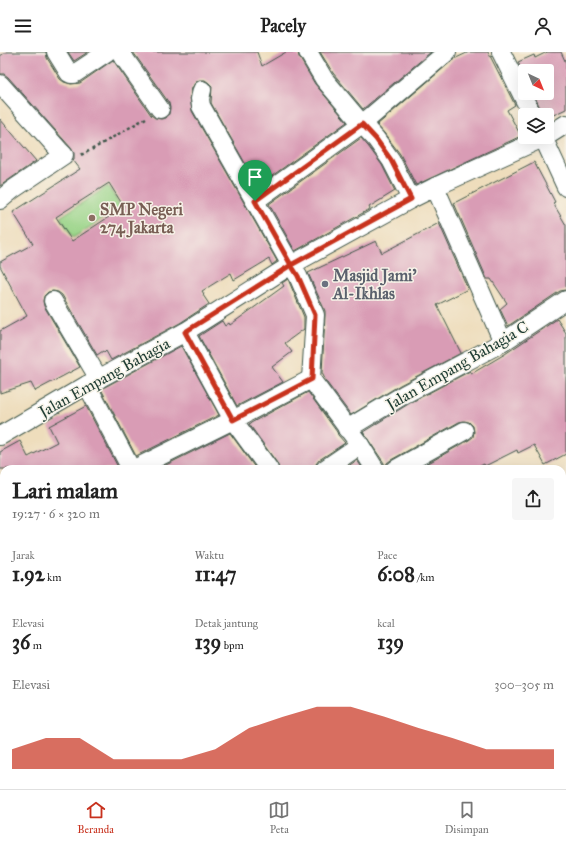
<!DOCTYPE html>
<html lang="id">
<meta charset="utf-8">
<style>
:root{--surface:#fff;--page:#f6f6f6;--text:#222;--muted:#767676;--line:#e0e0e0;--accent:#c8321e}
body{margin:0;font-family:"IM FELL Great Primer",serif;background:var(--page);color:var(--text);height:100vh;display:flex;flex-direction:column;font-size:15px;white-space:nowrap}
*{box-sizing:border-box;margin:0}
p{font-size:13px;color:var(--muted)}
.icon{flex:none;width:22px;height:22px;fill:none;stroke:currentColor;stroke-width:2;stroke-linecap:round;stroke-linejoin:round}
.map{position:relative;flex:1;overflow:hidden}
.side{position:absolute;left:0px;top:413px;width:566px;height:324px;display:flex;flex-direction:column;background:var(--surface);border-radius:12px 12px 0 0;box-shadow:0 4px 16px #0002}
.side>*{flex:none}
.needle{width:26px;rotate:137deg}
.fabs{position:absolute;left:518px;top:12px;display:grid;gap:8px}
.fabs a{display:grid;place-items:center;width:36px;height:36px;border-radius:4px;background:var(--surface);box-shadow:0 4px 16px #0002;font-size:20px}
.pin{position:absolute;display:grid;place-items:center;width:34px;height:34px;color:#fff;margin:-41px -17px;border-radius:50% 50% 50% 0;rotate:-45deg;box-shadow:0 0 4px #0007}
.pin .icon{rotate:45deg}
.round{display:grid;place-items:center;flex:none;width:42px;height:42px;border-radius:4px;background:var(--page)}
.summary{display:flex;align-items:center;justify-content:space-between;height:68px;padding:0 12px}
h1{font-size:22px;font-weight:700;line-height:30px}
.stats{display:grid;grid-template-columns:repeat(3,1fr);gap:6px;height:68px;padding:4px 12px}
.stats div{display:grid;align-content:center}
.stats b{font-size:20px;font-weight:700}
.stats small{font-size:11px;font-weight:400}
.stats p{font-size:11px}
.chart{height:112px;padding:8px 12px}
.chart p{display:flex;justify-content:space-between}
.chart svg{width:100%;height:72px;margin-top:4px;fill:var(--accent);opacity:.7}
header{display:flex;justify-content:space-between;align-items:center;height:52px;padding:0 12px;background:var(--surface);font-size:18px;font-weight:700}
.menu{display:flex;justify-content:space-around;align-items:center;height:56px;border-top:1px solid var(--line);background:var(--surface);font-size:11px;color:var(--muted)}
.menu a{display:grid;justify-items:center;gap:2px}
.menu .current{color:var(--accent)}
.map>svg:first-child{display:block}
.pitch{fill:#9ad488;stroke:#5c885e}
.building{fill:#d99cb5;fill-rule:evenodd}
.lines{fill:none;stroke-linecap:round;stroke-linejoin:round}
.minor-tunnel{stroke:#c5bda1;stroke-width:18;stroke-dasharray:18 9;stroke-linecap:butt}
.minor-casing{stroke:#3e5548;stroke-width:20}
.highway-casing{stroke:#3e5548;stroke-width:24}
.path{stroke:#3e5548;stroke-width:2.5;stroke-dasharray:3 3;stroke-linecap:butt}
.minor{stroke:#fff;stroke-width:18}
.highway{stroke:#f2c26a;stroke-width:22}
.route-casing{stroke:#fff;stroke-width:8}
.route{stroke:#c8321e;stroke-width:5}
.education-dot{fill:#8d6e63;stroke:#f7f3e8;stroke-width:1.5}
.worship-dot{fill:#6b7280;stroke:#f7f3e8;stroke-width:1.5}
.labels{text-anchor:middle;stroke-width:3;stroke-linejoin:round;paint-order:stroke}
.education-label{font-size:16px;font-weight:bold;fill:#785e54;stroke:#f7f3e8;text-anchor:start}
.worship-label{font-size:16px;font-weight:bold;fill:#5b616d;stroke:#f7f3e8;text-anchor:start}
.street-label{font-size:16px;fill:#1f3d34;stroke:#f7f3e8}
</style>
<header><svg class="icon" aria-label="menu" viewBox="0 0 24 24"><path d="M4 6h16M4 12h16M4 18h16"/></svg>Pacely<svg class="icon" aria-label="person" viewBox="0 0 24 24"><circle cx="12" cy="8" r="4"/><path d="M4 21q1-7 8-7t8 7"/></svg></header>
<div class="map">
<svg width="566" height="737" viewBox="0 0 566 737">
<rect width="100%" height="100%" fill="#f7f3e8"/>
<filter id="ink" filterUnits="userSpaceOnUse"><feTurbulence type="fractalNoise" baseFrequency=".025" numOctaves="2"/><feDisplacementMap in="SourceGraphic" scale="8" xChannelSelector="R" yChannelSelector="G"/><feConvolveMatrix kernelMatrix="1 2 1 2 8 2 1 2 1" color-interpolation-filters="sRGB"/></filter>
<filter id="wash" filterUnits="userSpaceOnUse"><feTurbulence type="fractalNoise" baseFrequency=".012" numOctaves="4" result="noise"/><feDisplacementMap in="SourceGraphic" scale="16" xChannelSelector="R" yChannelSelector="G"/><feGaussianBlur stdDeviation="0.9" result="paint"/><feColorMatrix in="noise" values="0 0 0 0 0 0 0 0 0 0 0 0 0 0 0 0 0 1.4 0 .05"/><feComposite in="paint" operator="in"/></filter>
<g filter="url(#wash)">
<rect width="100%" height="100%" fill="#eeddbc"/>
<!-- pitch -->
<path class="pitch" d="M108 134 121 155 73 186 60 165Z"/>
<g id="blocks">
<!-- building -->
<g class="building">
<path d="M6 0H46L47 6 60 27 64 30 71 32 80 31 113 8 151 63 155 66 161 67 166 66 169 62 170 56 169 51 133 0H257L262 14 286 0H298L299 5 315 32 347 70 258 134 211 51 212 34 209 31 205 28H199L195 31 192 36 190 45 192 59 277 209 272 213 269 207 234 228 231 221 202 239 204 242 203 243 209 252 180 271 111 308 106 299 104 301 103 299 97 303 62 243 58 240 53 239 48 240 44 244 43 249 44 254 80 315 35 339 31 331 0 341V279L27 264 0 214V210L33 192 13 160 80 117 73 108 74 107V101L71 96 8 25 4 22H0V4ZM109 131 124 155 72 189 56 165Z"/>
<path d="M68 0H88L74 9Z"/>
<path d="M320 0H431L363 57 333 21Z"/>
<path d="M469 0H488L515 53 507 58 521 84 416 133 400 102 384 81 377 73 454 7Z"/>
<path d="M547 0H561L566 11V57L547 66V63H542L541 58 533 41H547V19H525V25L518 10 534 3 535 6Z"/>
<path d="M0 67 36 109 0 134Z"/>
<path d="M361 86 368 94 382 113 395 139 369 155 370 157 295 199 269 152Z"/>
<path d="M534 110 555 150 553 151 566 173V238L560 239 508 274 500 257 507 251 491 227H487L454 151Z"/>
<path d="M439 171 468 237 437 253 461 301 400 333 351 363 327 331 322 321 325 263V259L308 221 376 189 382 201Z"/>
<path d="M288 227 304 265V277L285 291 292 300 272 315 283 330 237 354 199 284 222 269 225 274 229 271 230 273 284 234 282 231Z"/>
<path d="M557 267 566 281V402L545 413 534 393 518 401 517 398 485 414 484 412 474 417H418L469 388 473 385 474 380 473 374 469 370 464 369 459 370 391 408 387 411 385 417 384 411 363 380 410 351 470 319 471 322 505 302Z"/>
<path d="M181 294 219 363 136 404 101 337Z"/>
<path d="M308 340 337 380 338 383 345 391 319 408 316 412 315 417H279L277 411 249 372Z"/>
<path d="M86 354 119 417H0V400L20 389 28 405 57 390 49 374Z"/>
<path d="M230 381 256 417H158Z"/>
<path d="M357 408 363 417H344Z"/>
</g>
</g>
</g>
<g filter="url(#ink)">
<use href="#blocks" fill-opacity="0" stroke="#3e5548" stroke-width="1"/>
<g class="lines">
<!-- minor-tunnel -->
<path class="minor-tunnel" d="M0 700 4 711"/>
<defs>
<g id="minor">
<path d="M56 0 69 21 71 22H74L107 0"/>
<path d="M120 0 160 57"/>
<path d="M308 0 324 27 362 72 376 87 391 108 411 147"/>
<path d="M501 0 532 63"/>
<path d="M0 32 59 98 64 103 12 138 0 148"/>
<path d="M202 38 200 47 201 54 291 213 298 224 315 263 311 327"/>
<path d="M547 84 566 72"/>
<path d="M543 85 566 135"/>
<path d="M435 135 503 290"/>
<path d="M255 149 326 98 362 72 447 0"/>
<path d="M53 249 99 327"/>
<path d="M185 280 233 368 269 417"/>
<path d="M311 327 360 393 375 417"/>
<path d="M87 333 129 413 133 416H136L233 368 311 327"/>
<path d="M347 377 405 342 503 290 566 248"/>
<path d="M0 384 87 333 185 280 291 213 411 147 435 135 545 85"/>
<path d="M325 417 360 393"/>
<path d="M396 417 464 379"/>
<path d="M562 451 566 460"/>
</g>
<g id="highway">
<path d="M0 634 4 645"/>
<path d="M0 726 4 737"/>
<path d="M36 733 37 737"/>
</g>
</defs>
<!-- minor casing -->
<use href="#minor" class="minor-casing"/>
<!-- highway casing -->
<use href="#highway" class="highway-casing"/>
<!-- path -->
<path class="path" d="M81 103 91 98 146 66"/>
<!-- minor -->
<use href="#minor" class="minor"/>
<!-- highway -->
<use href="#highway" class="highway"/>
</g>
</g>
<g class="lines" filter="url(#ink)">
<defs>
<path id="route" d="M255 149 291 213 185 280 233 368 312 327 315 263 298 224 291 213 411 147 391 108 376 87 362 72 326 98 255 149"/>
</defs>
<!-- route casing -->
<use href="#route" class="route-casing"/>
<!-- route -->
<use href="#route" class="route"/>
</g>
<!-- markers -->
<circle class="education-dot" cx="92" cy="166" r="4"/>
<circle class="worship-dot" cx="325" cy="232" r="4"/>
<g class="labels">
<!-- education labels -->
<g class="education-label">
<text x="100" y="163">SMP Negeri<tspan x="100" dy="18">274 Jakarta</tspan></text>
</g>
<!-- worship labels -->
<g class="worship-label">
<text x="333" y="229">Masjid Jami'<tspan x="333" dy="18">Al-Ikhlas</tspan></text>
</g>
<!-- street labels -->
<g class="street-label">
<text transform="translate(457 313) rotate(-30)" y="6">Jalan Empang Bahagia C</text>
<text transform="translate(104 325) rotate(-29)" y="6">Jalan Empang Bahagia</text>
</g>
</g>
</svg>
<div class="fabs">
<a><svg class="needle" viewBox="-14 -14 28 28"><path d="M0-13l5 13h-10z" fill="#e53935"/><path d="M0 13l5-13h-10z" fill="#767676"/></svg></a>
<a><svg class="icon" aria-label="layers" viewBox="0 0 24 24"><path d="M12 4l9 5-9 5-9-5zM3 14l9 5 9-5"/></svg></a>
</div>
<div class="pin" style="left:255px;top:149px;background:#1e9e55"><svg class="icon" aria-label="arrive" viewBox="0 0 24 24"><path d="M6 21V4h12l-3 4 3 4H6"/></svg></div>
<section class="side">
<div class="summary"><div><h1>Lari malam</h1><p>19:27 · 6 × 320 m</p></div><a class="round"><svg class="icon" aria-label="share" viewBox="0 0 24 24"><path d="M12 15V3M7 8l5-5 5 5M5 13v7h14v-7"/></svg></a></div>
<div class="stats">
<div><p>Jarak</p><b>1.92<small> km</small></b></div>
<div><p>Waktu</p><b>11:47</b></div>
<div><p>Pace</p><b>6:08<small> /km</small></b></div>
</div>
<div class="stats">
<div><p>Elevasi</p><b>36<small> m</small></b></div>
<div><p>Detak jantung</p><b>139<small> bpm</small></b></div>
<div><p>kcal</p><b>139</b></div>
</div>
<div class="chart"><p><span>Elevasi</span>300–305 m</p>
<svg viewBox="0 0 160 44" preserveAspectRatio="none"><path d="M0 44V32L10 25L20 25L30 38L40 38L50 38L60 32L70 19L80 12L90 6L100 6L110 12L120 19L130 25L140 32L150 32L160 32V44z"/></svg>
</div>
</section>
</div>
<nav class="menu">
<a class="current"><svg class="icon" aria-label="home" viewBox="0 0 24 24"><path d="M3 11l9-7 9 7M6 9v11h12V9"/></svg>Beranda</a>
<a><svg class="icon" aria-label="map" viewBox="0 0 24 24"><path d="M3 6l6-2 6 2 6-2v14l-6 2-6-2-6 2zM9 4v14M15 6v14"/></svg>Peta</a>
<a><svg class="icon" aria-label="saved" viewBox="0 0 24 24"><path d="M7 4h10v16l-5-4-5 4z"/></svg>Disimpan</a>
</nav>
